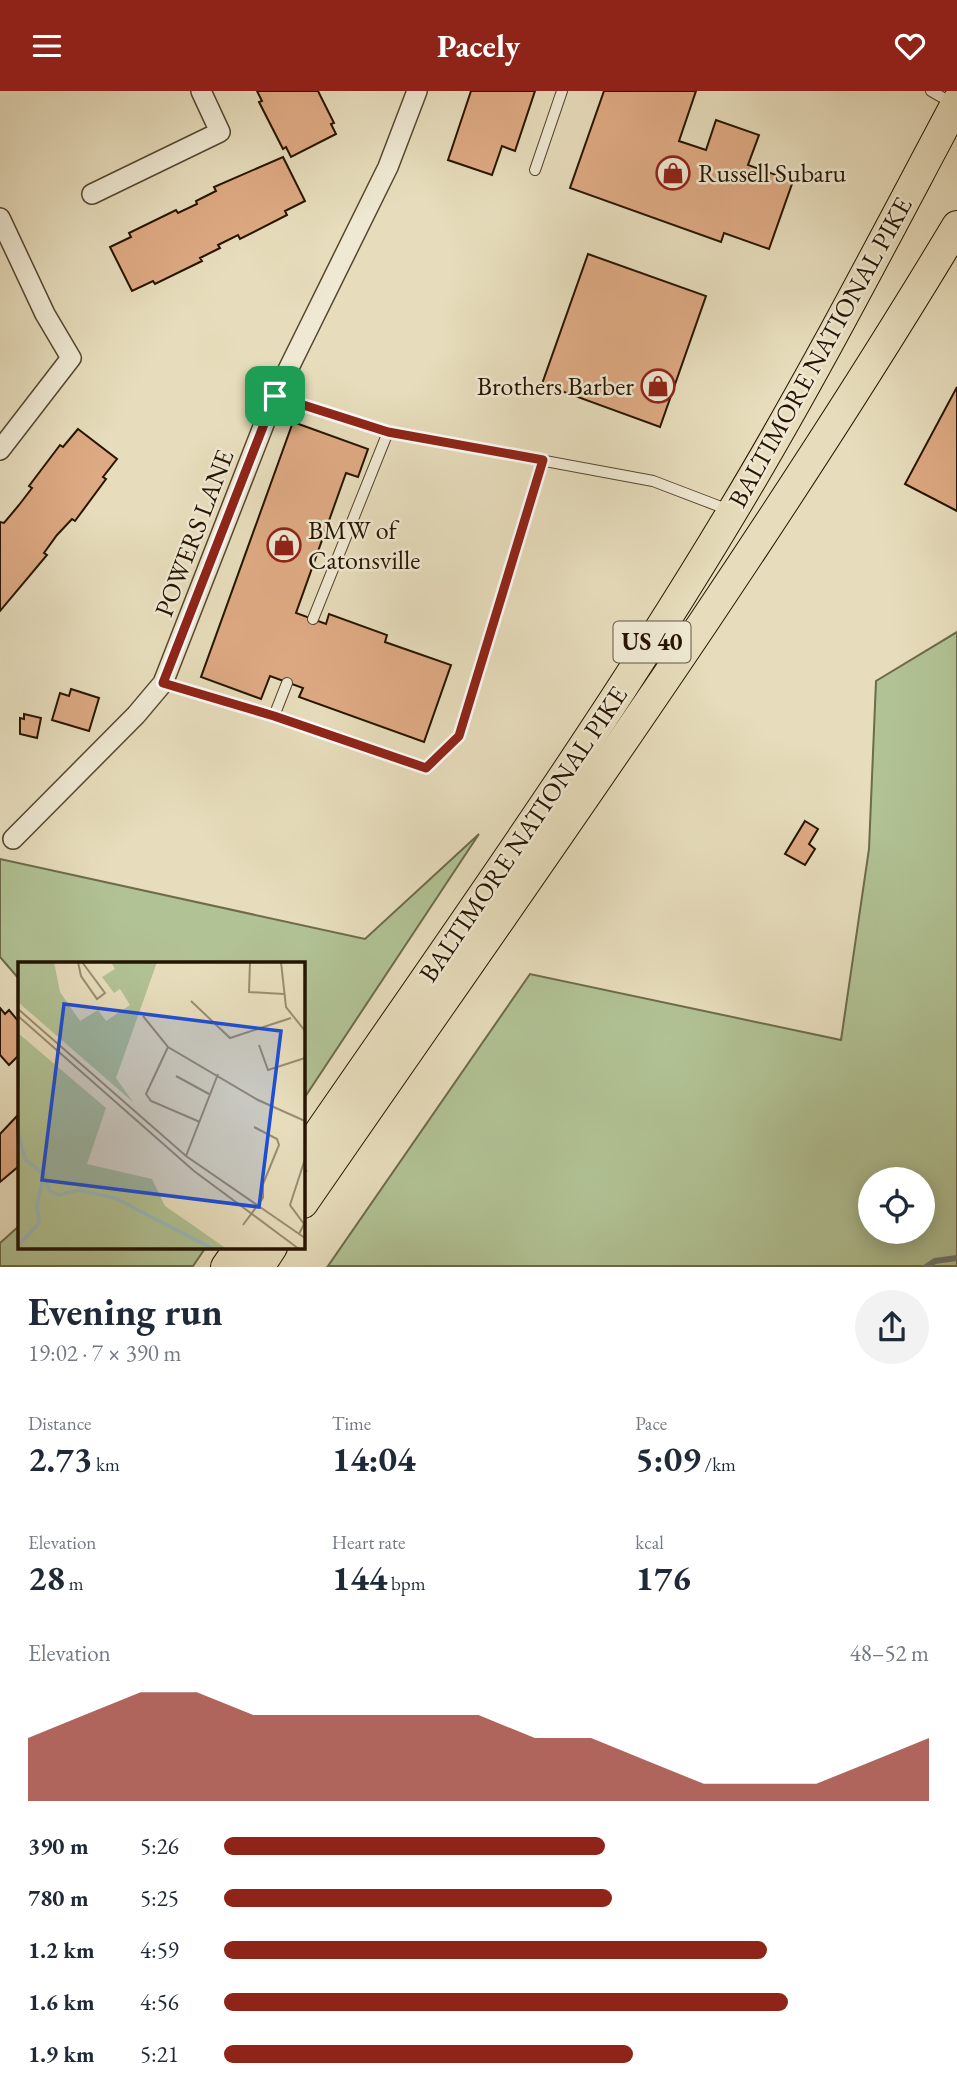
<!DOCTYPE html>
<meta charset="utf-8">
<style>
:root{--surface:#fff;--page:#f2f2f3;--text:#1f2937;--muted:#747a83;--accent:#8f2418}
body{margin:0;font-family:"EB Garamond",serif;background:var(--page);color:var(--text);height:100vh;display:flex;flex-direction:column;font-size:26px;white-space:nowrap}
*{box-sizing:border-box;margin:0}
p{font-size:23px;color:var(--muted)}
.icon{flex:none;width:38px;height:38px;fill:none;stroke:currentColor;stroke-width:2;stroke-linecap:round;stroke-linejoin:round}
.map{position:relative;height:1176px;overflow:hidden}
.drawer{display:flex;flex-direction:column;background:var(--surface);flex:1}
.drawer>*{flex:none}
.tools{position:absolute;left:858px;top:1076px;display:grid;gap:14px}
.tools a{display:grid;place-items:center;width:77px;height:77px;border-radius:50%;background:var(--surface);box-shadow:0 4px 18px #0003;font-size:35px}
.pin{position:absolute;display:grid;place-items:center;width:60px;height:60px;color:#fff;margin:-30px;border-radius:14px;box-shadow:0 4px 10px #0006}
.round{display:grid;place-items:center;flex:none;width:74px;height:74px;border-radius:37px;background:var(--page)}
.overview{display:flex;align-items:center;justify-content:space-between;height:119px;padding:0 28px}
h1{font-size:38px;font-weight:700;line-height:52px}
.stats{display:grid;grid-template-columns:repeat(3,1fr);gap:10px;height:119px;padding:7px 28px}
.stats div{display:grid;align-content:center}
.stats b{font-size:35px;font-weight:700}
.stats small{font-size:19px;font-weight:400}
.stats p{font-size:19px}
.chart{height:196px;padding:14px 28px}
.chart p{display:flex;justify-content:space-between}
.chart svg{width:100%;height:126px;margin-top:7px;fill:var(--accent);opacity:.7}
ul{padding:0 28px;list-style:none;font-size:23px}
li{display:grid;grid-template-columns:112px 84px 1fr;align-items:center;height:52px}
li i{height:18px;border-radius:9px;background:var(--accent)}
header{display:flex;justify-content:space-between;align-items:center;height:91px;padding:0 28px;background:var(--accent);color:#fff;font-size:32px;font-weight:700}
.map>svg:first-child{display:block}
.green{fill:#b1c294;stroke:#6c6b4a;stroke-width:2;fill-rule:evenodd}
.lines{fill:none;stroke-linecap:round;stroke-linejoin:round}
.stream{stroke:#6c7770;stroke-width:6}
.building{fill:#deaa83;stroke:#261400;stroke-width:2}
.lane-casing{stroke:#56462f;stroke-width:12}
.street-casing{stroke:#56462f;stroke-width:22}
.primary-casing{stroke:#261400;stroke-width:32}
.lane{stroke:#efe9d3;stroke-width:10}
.street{stroke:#efe9d3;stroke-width:19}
.primary{stroke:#e7ddbc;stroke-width:30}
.route-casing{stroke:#fff;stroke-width:14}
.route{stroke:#8f2418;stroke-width:9}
.labels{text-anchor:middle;stroke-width:5;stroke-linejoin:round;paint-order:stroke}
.shield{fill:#efe9d3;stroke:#62543f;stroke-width:2}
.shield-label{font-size:24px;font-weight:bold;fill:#261400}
.poi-label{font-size:26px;fill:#261400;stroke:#efe9d3;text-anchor:start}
.street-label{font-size:26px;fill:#261400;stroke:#efe9d3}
.inset-river{fill:none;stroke:#9bb9bb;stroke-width:3.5}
.inset-road{fill:none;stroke:#9a8d71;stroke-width:2}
.view{fill:#1d4ed8;fill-opacity:0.15;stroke:#1d4ed8;stroke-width:3.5}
.inset-edge{fill:none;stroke:#261400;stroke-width:3.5}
</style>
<header><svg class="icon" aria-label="menu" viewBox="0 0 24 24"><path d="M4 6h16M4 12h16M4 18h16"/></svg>Pacely<svg class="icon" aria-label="heart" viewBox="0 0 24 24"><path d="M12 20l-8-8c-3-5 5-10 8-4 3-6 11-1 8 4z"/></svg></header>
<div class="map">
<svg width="957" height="1176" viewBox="0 0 957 1176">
<rect width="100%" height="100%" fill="#e7ddbc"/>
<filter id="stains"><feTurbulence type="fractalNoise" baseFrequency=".00286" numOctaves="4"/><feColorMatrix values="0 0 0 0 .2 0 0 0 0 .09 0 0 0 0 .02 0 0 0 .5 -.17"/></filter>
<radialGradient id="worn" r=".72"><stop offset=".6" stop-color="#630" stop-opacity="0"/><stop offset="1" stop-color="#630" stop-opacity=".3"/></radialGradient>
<!-- green -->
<g class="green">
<path d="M957 541V1175H328L530 883 841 949 869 758 876 590ZM922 1088V1141H870V1088Z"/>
<path d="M479 743 303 1009V873H19V888L0 866V768L365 848Z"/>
<path d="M19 1135V1156H206L193 1175H0V1152Z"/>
</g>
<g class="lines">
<!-- stream -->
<path class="stream" d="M926 1176 935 1170 957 1167"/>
</g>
<!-- building -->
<g class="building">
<path d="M257 0H318L334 32 331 33 336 43 291 66 286 56 283 58 259 11 262 10Z"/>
<path d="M471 0H535L515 60 502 55 492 84 448 69Z"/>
<path d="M604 0H696L679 50 706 59 716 29 759 44 748 74 793 90 769 158 724 142 721 151 570 97Z"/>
<path d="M283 66 305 110 285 120 287 124 240 148 238 144 218 154 220 157 200 167 202 170 155 193 153 190 132 200 110 156 131 146 129 142 176 119 178 122 197 113 196 110 216 100 214 96Z"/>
<path d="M588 163 706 205 660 336 542 293Z"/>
<path d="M957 296V420L905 393Z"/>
<path d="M293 331 368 358 358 386 346 382 296 522 326 533 329 523 387 544 385 551 451 574 424 651 299 606 303 597 270 585 261 608 201 586Z"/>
<path d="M78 338 117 368 103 386 106 388 75 430 72 428 57 444 44 462 47 464 0 520V431L4 432 19 414 32 397 29 395 60 354 63 356Z"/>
<path d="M71 598 99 607 89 640 52 629 60 602 69 605Z"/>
<path d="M24 623 41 627 37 647 20 643V627L24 628Z"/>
<path d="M805 730 818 738 809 753 815 758 805 774 785 763Z"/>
<path d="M0 917 5 923 9 919 19 931V964L9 974 0 964Z"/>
<path d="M17 1025 19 1075 0 1091V1043Z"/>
</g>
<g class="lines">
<defs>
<g id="lane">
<path d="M931 0 952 12"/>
<path d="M535 79 562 0"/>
<path d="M275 305 388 341 653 390 729 419"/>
<path d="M313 528 388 341"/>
<path d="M163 592 274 625 426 677 459 645 543 369"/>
<path d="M274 625 287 592"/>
</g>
<g id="street">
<path d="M92 103 220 41 201 0"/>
<path d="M0 127 45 223 71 267 0 359"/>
<path d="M13 748 136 624 163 592 275 305 388 76 417 0"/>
</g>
<g id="primary">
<path d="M303 1065C449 853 599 643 732 421 812 288 884 148 957 11"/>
<path d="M303 1112C525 790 755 471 957 135"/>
<path d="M226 1176 240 1156"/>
<path d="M259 1176 272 1156"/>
</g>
</defs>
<!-- lane casing -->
<use href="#lane" class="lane-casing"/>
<!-- street casing -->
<use href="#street" class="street-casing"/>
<!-- primary casing -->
<use href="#primary" class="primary-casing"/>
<!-- lane -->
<use href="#lane" class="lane"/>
<!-- street -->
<use href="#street" class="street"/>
<!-- primary -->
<use href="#primary" class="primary"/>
</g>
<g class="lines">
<defs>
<path id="route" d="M275 305 388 341 543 369 459 645 426 677 274 625 163 592Z"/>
</defs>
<!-- route casing -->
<use href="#route" class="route-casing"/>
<!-- route -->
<use href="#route" class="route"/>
</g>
<!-- icons -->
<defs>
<symbol id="shop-ring" viewBox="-11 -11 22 22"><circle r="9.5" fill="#efe9d3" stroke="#8f2418" stroke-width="1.5"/><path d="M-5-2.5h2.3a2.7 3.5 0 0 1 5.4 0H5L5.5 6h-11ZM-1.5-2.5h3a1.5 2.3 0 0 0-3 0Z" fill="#8f2418"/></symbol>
</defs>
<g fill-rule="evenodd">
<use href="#shop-ring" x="654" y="63" width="38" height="38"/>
<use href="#shop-ring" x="639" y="276" width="38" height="38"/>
<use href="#shop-ring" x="265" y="435" width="38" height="38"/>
</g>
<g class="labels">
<!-- shield labels -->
<rect class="shield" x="613.5" y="530.5" width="77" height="41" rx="5"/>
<g class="shield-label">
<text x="652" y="559">US 40</text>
</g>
<!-- poi labels -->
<g class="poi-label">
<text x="698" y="91">Russell Subaru</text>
<text x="634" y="304" text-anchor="end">Brothers Barber</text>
<text x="308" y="448">BMW of<tspan x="308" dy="30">Catonsville</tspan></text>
</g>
<!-- street labels -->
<g class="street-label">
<text transform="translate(820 261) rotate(-61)" y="9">BALTIMORE NATIONAL PIKE</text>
<text transform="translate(194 442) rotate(-69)" y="9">POWERS LANE</text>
<text transform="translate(523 743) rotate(-56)" y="9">BALTIMORE NATIONAL PIKE</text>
</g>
</g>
<!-- overview -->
<g transform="translate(18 871)">
<rect width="287" height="287" fill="#e7ddbc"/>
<path d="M0 0H36L42 30 62 59 80 48 88 59 112 43 102 27 96 31 84 15 97 7 93 0H139L98 116 115 140 0 40ZM0 71 88 146 69 202 134 217 147 244 209 287H0Z" fill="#b1c294"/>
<path class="inset-river" d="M0 170 7 197 24 211 32 229 41 233 60 228 97 236 195 287M0 284 21 261 19 243 25 216"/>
<path class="inset-road" d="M60 0 63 14 79 37 87 31 64 0M232 0 231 30 266 32M263 0 268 45 287 69M173 39 212 76 273 56M0 47 168 194 287 276M0 54 176 209 281 287M125 54 150 85 240 138 287 159M241 83 250 108 287 96M150 85 128 132 133 139 182 160M158 114 191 132M168 194 200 112M225 263 245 236V222L261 183 259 177 236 165M281 272 286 262 272 243 287 197"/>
<path class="view" d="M46 42 263 69 241 245 24 218Z"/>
<rect width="287" height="287" class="inset-edge"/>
</g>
<rect width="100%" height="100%" filter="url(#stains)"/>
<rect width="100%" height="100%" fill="url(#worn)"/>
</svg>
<div class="tools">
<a><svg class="icon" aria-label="locate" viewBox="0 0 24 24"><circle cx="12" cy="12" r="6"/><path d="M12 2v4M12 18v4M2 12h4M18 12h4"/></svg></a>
</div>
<div class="pin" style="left:275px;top:305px;background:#1e9e55"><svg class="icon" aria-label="arrive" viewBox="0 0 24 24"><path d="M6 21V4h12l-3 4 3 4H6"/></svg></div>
</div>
<section class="drawer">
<div class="overview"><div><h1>Evening run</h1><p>19:02 · 7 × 390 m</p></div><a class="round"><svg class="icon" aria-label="share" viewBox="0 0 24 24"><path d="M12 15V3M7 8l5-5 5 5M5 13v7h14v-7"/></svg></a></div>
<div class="stats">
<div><p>Distance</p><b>2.73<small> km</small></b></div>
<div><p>Time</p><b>14:04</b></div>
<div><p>Pace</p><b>5:09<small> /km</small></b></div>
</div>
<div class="stats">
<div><p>Elevation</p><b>28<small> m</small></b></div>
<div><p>Heart rate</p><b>144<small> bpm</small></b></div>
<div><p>kcal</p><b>176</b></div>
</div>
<div class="chart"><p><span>Elevation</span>48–52 m</p>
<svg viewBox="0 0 160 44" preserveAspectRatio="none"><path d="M0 44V22L10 14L20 6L30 6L40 14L50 14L60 14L70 14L80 14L90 22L100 22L110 30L120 38L130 38L140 38L150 30L160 22V44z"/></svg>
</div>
<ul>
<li><b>390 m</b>5:26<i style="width:54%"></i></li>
<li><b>780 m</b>5:25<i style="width:55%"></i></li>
<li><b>1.2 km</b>4:59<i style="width:77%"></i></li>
<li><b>1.6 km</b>4:56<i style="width:80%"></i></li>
<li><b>1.9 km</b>5:21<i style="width:58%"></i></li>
</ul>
</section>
